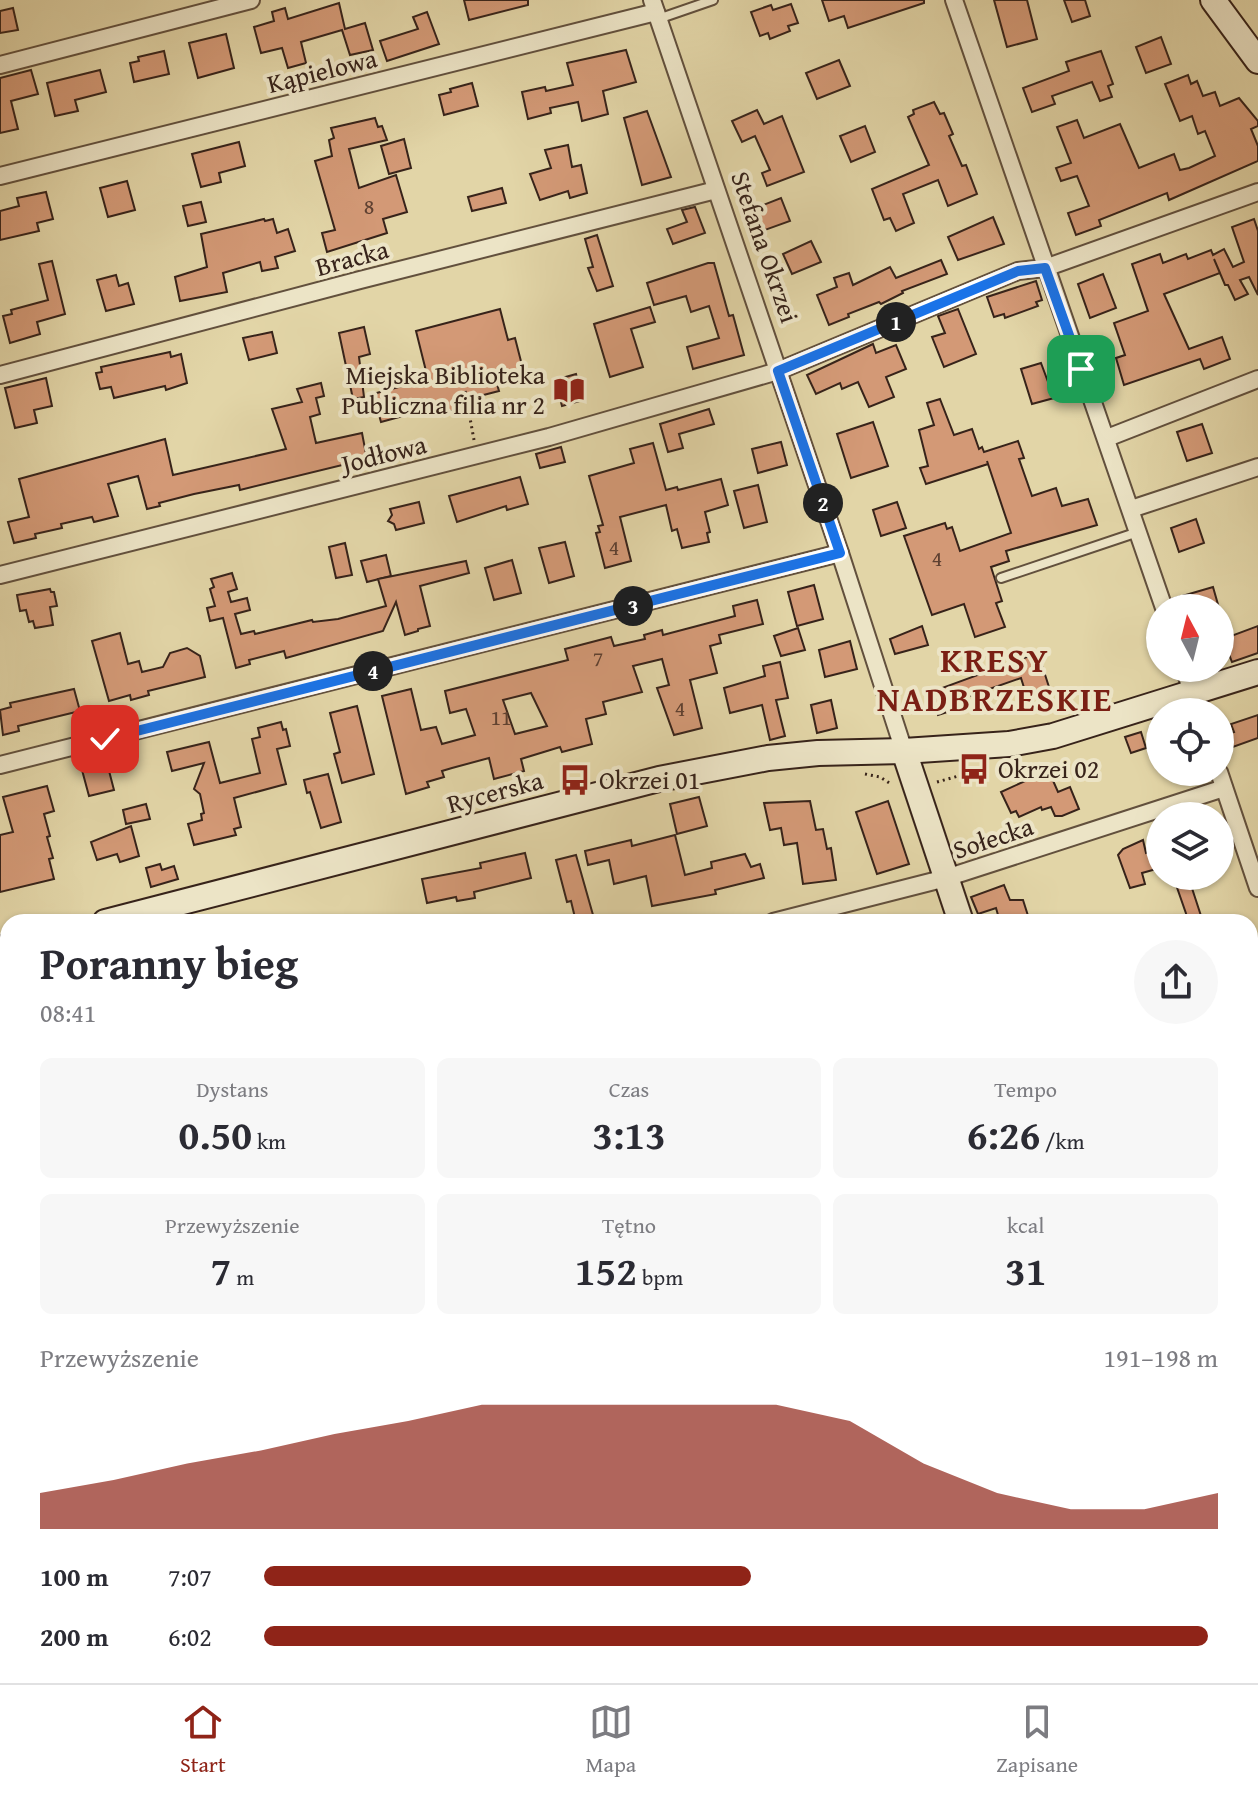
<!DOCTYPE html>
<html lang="pl">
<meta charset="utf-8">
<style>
:root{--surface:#fff;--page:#f7f7f7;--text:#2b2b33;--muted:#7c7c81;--line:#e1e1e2;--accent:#8f2418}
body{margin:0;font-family:"Gentium Book Plus",serif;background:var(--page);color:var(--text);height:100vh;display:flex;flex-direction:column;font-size:30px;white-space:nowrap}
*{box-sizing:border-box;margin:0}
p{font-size:26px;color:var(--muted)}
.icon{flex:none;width:44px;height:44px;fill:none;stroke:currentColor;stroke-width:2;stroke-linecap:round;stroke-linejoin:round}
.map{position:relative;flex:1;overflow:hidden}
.side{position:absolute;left:0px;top:914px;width:1258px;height:770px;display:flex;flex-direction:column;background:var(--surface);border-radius:24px 24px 0 0;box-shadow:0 2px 6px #0004}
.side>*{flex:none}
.needle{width:52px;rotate:353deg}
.controls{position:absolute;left:1146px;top:594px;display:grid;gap:16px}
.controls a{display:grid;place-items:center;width:88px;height:88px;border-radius:50%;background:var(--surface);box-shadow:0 2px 6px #0004;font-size:40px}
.pin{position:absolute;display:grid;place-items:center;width:68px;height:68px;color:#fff;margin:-34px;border-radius:16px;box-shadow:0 4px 12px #0006}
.km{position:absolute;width:40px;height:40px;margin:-20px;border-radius:50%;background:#222;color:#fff;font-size:22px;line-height:40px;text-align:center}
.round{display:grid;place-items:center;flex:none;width:84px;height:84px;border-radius:42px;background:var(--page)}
.overview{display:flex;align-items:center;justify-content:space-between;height:136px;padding:0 40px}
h1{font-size:44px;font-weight:800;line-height:60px}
.stats{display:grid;grid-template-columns:repeat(3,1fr);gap:12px;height:136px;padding:8px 40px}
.stats div{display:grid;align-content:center;border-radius:12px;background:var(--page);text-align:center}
.stats b{font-size:40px;font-weight:800}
.stats small{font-size:22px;font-weight:400}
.stats p{font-size:22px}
.chart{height:224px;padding:16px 40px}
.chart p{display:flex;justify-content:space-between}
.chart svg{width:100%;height:144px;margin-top:8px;fill:var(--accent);opacity:.7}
ul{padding:0 40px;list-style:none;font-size:26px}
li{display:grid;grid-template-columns:128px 96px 1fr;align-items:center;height:60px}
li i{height:20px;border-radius:10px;background:var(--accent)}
.menu{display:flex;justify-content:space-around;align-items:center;height:112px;border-top:2px solid var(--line);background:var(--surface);font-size:22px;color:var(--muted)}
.menu a{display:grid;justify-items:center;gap:4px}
.menu .selected{color:var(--accent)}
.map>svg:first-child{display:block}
.building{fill:#d39976;stroke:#37231a;stroke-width:2;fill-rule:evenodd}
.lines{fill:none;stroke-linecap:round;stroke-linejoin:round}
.lane-casing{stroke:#62503d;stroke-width:12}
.street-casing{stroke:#62503d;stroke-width:20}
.secondary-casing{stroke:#37231a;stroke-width:28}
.path{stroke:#37231a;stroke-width:3;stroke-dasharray:2 4;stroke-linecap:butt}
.lane{stroke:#ece4c6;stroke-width:8}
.street{stroke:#ece4c6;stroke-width:16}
.secondary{stroke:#ece4c6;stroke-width:24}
.route-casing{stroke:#fff;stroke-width:16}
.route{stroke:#1a73e8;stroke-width:10}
.labels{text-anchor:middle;stroke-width:8;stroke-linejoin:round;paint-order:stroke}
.number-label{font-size:22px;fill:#5e4031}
.street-label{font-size:26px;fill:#37231a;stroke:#ece4c6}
.poi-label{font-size:26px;fill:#37231a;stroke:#ece4c6;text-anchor:start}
.district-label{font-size:34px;font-weight:bold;letter-spacing:2px;fill:#7a1f14;stroke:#ece4c6}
</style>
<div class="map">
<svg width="1258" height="1683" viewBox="0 0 1258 1683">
<rect width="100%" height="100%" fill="#e2d5a7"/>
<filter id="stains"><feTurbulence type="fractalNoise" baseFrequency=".0025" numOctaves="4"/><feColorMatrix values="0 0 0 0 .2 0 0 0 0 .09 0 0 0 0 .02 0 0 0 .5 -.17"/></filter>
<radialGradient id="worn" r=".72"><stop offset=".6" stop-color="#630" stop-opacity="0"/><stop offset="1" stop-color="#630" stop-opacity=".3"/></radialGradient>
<!-- building -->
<g class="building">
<path d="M464 0H528V5L469 20Z"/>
<path d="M822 0H924V3L848 28 844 16 829 21Z"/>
<path d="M994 0H1027L1037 39 1007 47Z"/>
<path d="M1064 0H1085L1090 16 1072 22Z"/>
<path d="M339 3 345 29 365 23 373 50 350 55 342 30 301 42 306 63 288 68 282 48 261 53 254 27 274 21 272 12 285 8 288 19Z"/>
<path d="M791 4 798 23 788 26 790 31 770 39 768 33 760 36 751 12 771 5 773 10Z"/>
<path d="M13 8 18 30 0 33V11Z"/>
<path d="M427 12 439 44 387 61 380 41 418 29 413 17Z"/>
<path d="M226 34 234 68 198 78 189 43Z"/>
<path d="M1161 37 1171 64 1146 73 1136 47Z"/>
<path d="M626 50 636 82 603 91 608 114 582 121 578 102 550 108 551 113 528 119 522 92 545 87 546 91 573 85 567 63Z"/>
<path d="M164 51 169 74 134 82 130 63 139 61 138 57Z"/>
<path d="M1101 51 1113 84 1108 86 1112 97 1100 101 1092 82 1052 96 1055 104 1032 112 1023 88 1069 71 1066 62Z"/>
<path d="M839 60 850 86 817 99 806 73Z"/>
<path d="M31 70 38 94 11 101 18 129 0 133V78Z"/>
<path d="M100 70 106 92 75 100 78 111 55 116 47 83Z"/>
<path d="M1188 75 1191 84 1197 81 1203 96 1215 92 1220 106 1239 98 1258 121V126L1251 129 1258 146V161L1169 200 1167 193 1099 220 1101 226 1076 235 1068 213 1089 206 1077 176 1061 181 1056 168 1071 163 1057 127 1077 120 1084 138 1120 124 1139 168 1174 154 1180 170 1189 168 1215 156 1205 131 1198 134 1192 116 1180 121 1165 84Z"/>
<path d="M472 83 478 106 444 115 439 95 451 92 450 89Z"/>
<path d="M934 102 940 114 944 113 953 134 949 136 962 166 966 165 977 194 948 206 938 180 903 194 914 223 896 231 890 218 884 220 872 189 929 165 908 117 914 114 913 110Z"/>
<path d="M757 110 764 124 782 116 804 172 767 186 762 173 770 170 755 136 742 142 732 121Z"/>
<path d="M647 111 671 177 642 185 624 118Z"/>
<path d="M375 118 378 127 382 126 387 140 349 149 359 188 396 175 407 212 383 219 387 233 327 252 322 233 335 230 315 161 332 156 329 140 334 138 331 128Z"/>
<path d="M865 126 875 152 851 162 840 136Z"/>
<path d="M404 139 411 168 389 174 381 146Z"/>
<path d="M239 142 245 166 219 173 221 182 201 187 192 154Z"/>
<path d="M568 145 572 167 581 165 587 193 570 198 568 191 540 200 530 174 551 168 545 150Z"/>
<path d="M127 181 135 210 108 217 100 188Z"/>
<path d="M502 188 506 203 472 211 468 197Z"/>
<path d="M46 192 53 219 37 223 39 231 0 240V211L19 206 17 198Z"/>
<path d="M781 198 790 221 762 231 753 209Z"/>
<path d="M201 202 206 222 188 226 183 206Z"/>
<path d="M695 207 705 233 673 244 667 229 687 222 682 210Z"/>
<path d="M993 217 1004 244 958 260 948 237Z"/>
<path d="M264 219 265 221 273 219 277 233 288 229 295 251 275 257 278 268 262 271 260 262 223 273 227 292 180 301 175 277 207 267 201 234Z"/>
<path d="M1254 219 1258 231V295L1249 277 1240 280 1248 294 1235 300 1228 285H1225L1214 259 1220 273 1164 294 1189 349 1222 337 1230 359 1204 369 1200 359 1124 385 1116 358 1125 355 1114 323 1148 311 1132 264 1160 254 1163 263 1186 254 1188 259 1211 250 1213 255 1224 249 1233 267 1244 262 1232 227Z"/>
<path d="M597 235 613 286 597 291 588 268 593 267 585 239Z"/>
<path d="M811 241 821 262 792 274 783 254Z"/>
<path d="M941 260 947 274 902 291 903 293 881 304 879 302 848 314 849 317 829 325 817 295 837 287 834 278 849 273 853 285 890 267 896 278Z"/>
<path d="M52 261 65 314 37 322 40 334 10 343 3 316 12 314 11 310 48 300 39 264Z"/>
<path d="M708 263H714L729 316 733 315 744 355 693 369 687 347 719 338 709 306 691 312 686 296 654 305 647 283Z"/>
<path d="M1103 274 1116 308 1090 318 1078 284Z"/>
<path d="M116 275 119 286 128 283 134 304 106 311 97 280Z"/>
<path d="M1036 281 1042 300 1036 302 1038 306 1005 318 1004 314 994 317 987 297Z"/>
<path d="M650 307 655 322 631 329 643 367 610 377 594 324Z"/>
<path d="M500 309 508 340 515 338 524 373 496 381 499 391 464 400 466 407 438 415 436 407 381 422 373 394 428 379 416 331Z"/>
<path d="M958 309 976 354 944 367 932 337 945 333 938 316Z"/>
<path d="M364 327 370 354 359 357 364 397 353 399 339 333Z"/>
<path d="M272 332 277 353 249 360 243 338Z"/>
<path d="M873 344 876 353 896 345 906 369 886 377 894 397 869 407 858 382 842 389 840 383 816 394 807 375Z"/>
<path d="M170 352 171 357 181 354 187 383 166 390 165 386 114 398 111 387 100 389 96 373 102 372 101 367Z"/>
<path d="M1041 363 1054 398 1032 404 1021 369Z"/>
<path d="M576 374 583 400 562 406 555 380Z"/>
<path d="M46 378 52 406 34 410 37 423 15 428 5 388Z"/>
<path d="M321 383 324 396 316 398 320 414 310 417 316 443 362 433 367 459 240 490 239 485 194 494 159 503 160 506 147 509 138 476 108 484 118 516 94 522 92 517 61 524 62 528 35 534 36 538 14 543 8 522 29 517 19 479 165 439 173 475 286 449 272 409 302 402 297 389Z"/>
<path d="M940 399 954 435 972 429 979 449 982 447 984 452 1018 441 1024 458 1019 459 1032 496 1056 488 1062 506 1088 499 1097 525 1006 551 1009 561 991 567 1002 601 996 603 1005 627 975 637 964 604 932 615 904 536 945 523 947 529 952 527 960 551 1011 533 987 461 988 464 926 484 920 468 928 466 919 430 934 425 927 403Z"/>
<path d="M709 409 714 424 679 434 683 448 668 452 660 424Z"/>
<path d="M873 422 888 466 851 478 837 434Z"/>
<path d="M1202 424 1212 453 1187 461 1177 432Z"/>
<path d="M781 442 787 465 758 473 752 449Z"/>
<path d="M653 443 666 490 677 487 678 490 721 479 728 505 705 512 710 532 707 533 709 542 682 548 677 529 672 531 666 505 620 517 631 561 605 568 596 533 600 532 598 526 603 525 589 476 634 463 630 449Z"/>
<path d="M561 447 565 462 540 468 536 454Z"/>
<path d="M520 477 528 504 507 510 506 506 457 522 449 496Z"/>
<path d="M758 485 767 522 744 528 734 491Z"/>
<path d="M419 502 424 523 396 530 394 524 388 521 392 515 390 509Z"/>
<path d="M897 502 906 528 881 536 873 510Z"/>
<path d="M1196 519 1204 543 1179 552 1171 528Z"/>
<path d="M565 542 574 576 549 583 539 548Z"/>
<path d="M345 543 352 575 336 578 329 547Z"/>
<path d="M386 555 391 576 367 582 361 561Z"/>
<path d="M512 560 521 593 494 600 485 568Z"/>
<path d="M466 561 469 573 420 586 430 626 418 629V631L405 635 396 602 383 631 286 658 284 651 249 660 250 664 236 668 223 618 210 621 207 608 215 606 210 589 214 587 211 579 232 573 237 589 228 592 231 602 247 598 250 610 235 614 241 634 254 631 255 634 312 620 313 622 338 619 386 606 378 579Z"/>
<path d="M814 585 823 619 797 626 788 592Z"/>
<path d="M1213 587 1219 608H1175L1172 599Z"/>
<path d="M50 589 51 592H54L57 606 50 607 53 625 35 628 33 621 29 622 26 610 20 611 17 595Z"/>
<path d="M757 600 763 624 719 635 721 643 710 646 717 673 690 680 702 728 674 735 657 688 669 685 662 659 633 666 642 692 603 702 606 714 586 719 592 744 562 752 560 747 521 759 524 771 494 779 489 758 452 768 442 771 444 777 427 782 429 787 406 794 382 696 411 689 421 730 436 727 442 744 475 735 466 709 450 713 445 691 568 660 565 649 611 637 614 646 645 639 644 635 662 630 663 635 735 616 733 606ZM531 693 547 726 515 734 503 700Z"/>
<path d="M922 626 928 645 895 654 890 639Z"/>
<path d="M1258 626V653L1232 662 1223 639Z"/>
<path d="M798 628 805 650 781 656 774 636Z"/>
<path d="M120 633 128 664 139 661 142 672 163 667 170 653 187 648 200 656 205 677 148 691 149 695 131 700 130 695 109 701 92 641Z"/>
<path d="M850 641 857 669 825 677 819 650Z"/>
<path d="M1038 653 1049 687 1026 694 1021 678 958 700 960 708 938 715 931 692Z"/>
<path d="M780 662 788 698 776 700 785 736 770 740 762 705 730 713 724 688 765 676 763 666Z"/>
<path d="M74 689 80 711 18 726 19 731 3 735 0 710 11 707 10 703Z"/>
<path d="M831 700 837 728 817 733 811 705Z"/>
<path d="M357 706 374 774 342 783 334 754 340 752 330 713Z"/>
<path d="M1258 715V738L1230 748 1226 734 1234 732 1231 724Z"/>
<path d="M281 722 283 730 286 729 290 746 277 749 286 784 234 798 241 827 234 829 236 835 194 845 188 824 202 820 201 814 204 813 200 794 194 789 204 763 172 771 167 752 209 742 220 783 260 773 252 739 260 737 258 728Z"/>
<path d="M1141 732 1146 748 1131 753 1125 737Z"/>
<path d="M96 766 97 770 108 767 114 790 89 796 82 770Z"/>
<path d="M1047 767 1058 792 1070 787 1079 809 1062 816H1055L1051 807 1042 810 1041 807 1019 817 1016 811 1011 813 1001 792 1036 776 1034 772Z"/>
<path d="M328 774 341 822 321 828 310 792 307 793 304 780Z"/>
<path d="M47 786 54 811 44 814 50 836 47 837 53 858 49 859 54 879 0 892V835L13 832 3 797Z"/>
<path d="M699 797 707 826 677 834 670 804Z"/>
<path d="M810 801 816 830 823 829 827 849 831 848 836 880 803 884 797 843 784 845 781 828 770 830 764 803Z"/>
<path d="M888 801 909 864 877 874 856 812Z"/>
<path d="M146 804 150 819 126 824 123 810Z"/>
<path d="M131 826 139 856 120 862 117 854 97 860 91 842Z"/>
<path d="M675 835 685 875 712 868 711 862 745 854 751 867 760 864 764 878 715 890 716 894 652 906 646 876 614 884 609 860 588 865 585 851 631 840 632 846Z"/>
<path d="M1143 840 1146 853 1160 849V868L1142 873 1145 884 1130 888 1118 855 1123 849Z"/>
<path d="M525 853 531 878 474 892 475 898 457 901 456 897 427 903 422 879 481 868 480 863Z"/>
<path d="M576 855 595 922H576L571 901 567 902 556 860Z"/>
<path d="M160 864 162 870 174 866 178 879 151 887 146 868Z"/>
<path d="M1173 876H1188L1203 922H1189Z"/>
<path d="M1004 885 1010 900H1023L1030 922H1000L996 908 978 914 971 897Z"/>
</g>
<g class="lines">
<defs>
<g id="lane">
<path d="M658 19 713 0"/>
<path d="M1001 578 1138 532"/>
</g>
<g id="street">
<path d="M652 0 840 553 904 751"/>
<path d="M954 0 1164 608"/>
<path d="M0 65 251 0"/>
<path d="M0 176 656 12"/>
<path d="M0 375 360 280 716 190"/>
<path d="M1107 438 1258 379"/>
<path d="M1131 509 1258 467"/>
<path d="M0 575 549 437 778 371 1018 271 1045 268 1258 192"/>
<path d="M1184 668 1199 712"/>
<path d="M0 765 840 553"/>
<path d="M1219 772 1258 888"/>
<path d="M773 922 946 878 1224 788"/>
<path d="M0 1122 8 1120"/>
<path d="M0 1286 8 1284"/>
<path d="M1250 1343 1258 1341"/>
<path d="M0 1488 8 1486"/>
<path d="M1250 1628 1258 1625"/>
<path d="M0 1639 8 1637"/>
<path d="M362 1683 389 1676"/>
<path d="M936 1683 965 1676"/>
</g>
<g id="secondary">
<path d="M1213 0 1258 61"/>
<path d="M904 751 961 922"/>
<path d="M105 922 659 779 768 758 818 753 904 751 1009 744 1053 736 1258 672"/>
<path d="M0 949 8 947"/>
<path d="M1228 1676 1230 1683"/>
</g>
</defs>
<!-- lane casing -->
<use href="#lane" class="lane-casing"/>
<!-- street casing -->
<use href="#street" class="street-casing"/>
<!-- secondary casing -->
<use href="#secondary" class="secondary-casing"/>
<!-- path -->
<g class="path">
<path d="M464 385 474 440"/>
<path d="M865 774 880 777 891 784"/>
<path d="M937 782 987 768"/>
</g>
<!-- lane -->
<use href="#lane" class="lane"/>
<!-- street -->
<use href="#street" class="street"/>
<!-- secondary -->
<use href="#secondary" class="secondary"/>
</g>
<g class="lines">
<defs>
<path id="route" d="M105 739 840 553 778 371 1018 271 1045 268 1081 369"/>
</defs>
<!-- route casing -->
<use href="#route" class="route-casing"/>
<!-- route -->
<use href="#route" class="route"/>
</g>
<!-- icons -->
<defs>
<symbol id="library-bare" viewBox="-9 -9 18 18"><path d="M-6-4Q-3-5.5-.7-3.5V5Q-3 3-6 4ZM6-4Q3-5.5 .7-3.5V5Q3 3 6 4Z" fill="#8f2418" stroke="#ece4c6" stroke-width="2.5" paint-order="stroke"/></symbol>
<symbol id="bus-bare" viewBox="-9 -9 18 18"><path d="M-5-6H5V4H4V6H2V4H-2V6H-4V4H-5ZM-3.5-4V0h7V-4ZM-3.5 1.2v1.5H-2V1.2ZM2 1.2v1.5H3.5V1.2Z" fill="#8f2418" stroke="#ece4c6" stroke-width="2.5" paint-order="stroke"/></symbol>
</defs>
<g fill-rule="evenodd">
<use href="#library-bare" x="547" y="368" width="44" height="44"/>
<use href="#bus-bare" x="952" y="747" width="44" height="44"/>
<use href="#bus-bare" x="553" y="758" width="44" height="44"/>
</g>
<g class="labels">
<!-- number labels -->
<g class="number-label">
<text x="369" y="214">8</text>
<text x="614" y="555">4</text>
<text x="937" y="566">4</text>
<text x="598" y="666">7</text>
<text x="680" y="716">4</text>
<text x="501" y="725">11</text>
</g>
<!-- street labels -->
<g class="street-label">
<text transform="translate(322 71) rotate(-14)" y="9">Kąpielowa</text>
<text transform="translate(765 247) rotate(71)" y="9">Stefana Okrzei</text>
<text transform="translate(352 258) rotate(-15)" y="9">Bracka</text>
<text transform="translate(384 454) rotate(-14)" y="9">Jodłowa</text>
<text transform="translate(495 792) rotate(-15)" y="9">Rycerska</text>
<text transform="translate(993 838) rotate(-18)" y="9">Sołecka</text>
</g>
<!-- poi labels -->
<g class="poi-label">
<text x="545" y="384" text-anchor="end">Miejska Biblioteka<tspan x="545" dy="30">Publiczna filia nr 2</tspan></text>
<text x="998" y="778">Okrzei 02</text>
<text x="599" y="789">Okrzei 01</text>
</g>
<!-- district labels -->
<g class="district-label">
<text x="995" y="672">KRESY<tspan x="995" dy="39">NADBRZESKIE</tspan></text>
</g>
</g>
<rect width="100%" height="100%" filter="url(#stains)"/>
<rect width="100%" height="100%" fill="url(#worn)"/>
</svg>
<div class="controls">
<a><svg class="needle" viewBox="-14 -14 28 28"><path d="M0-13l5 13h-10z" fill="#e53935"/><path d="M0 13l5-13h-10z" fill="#7c7c81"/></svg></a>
<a><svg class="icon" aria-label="locate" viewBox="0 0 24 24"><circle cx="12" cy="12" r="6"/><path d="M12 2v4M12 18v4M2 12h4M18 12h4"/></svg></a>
<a><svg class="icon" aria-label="layers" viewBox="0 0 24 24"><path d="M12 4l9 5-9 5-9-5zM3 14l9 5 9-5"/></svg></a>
</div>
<div class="pin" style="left:1081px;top:369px;background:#1e9e55"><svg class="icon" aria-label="arrive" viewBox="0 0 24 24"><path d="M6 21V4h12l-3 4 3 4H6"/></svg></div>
<div class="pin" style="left:105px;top:739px;background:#d93025"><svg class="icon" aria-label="check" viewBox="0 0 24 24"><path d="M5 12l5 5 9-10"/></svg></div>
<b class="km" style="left:896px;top:322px">1</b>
<b class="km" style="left:823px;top:503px">2</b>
<b class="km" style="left:633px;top:606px">3</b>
<b class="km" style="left:373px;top:671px">4</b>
<section class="side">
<div class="overview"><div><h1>Poranny bieg</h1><p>08:41</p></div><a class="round"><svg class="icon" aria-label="share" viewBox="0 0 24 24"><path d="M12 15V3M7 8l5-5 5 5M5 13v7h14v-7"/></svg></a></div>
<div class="stats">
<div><p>Dystans</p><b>0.50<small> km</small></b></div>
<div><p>Czas</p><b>3:13</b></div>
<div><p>Tempo</p><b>6:26<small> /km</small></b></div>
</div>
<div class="stats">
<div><p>Przewyższenie</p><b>7<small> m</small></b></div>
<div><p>Tętno</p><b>152<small> bpm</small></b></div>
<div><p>kcal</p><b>31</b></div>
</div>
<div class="chart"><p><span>Przewyższenie</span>191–198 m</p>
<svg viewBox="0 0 160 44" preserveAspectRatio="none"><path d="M0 44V33L10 29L20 24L30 20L40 15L50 11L60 6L70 6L80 6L90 6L100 6L110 11L120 24L130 33L140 38L150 38L160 33V44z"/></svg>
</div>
<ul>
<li><b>100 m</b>7:07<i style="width:51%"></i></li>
<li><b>200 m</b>6:02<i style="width:99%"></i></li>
</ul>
</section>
</div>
<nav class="menu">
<a class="selected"><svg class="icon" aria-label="home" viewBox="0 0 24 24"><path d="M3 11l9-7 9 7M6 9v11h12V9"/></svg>Start</a>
<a><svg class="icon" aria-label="map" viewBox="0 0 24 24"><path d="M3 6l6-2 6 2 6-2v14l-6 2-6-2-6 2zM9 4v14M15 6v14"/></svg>Mapa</a>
<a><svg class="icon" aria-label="saved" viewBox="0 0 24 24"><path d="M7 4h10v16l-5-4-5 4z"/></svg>Zapisane</a>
</nav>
